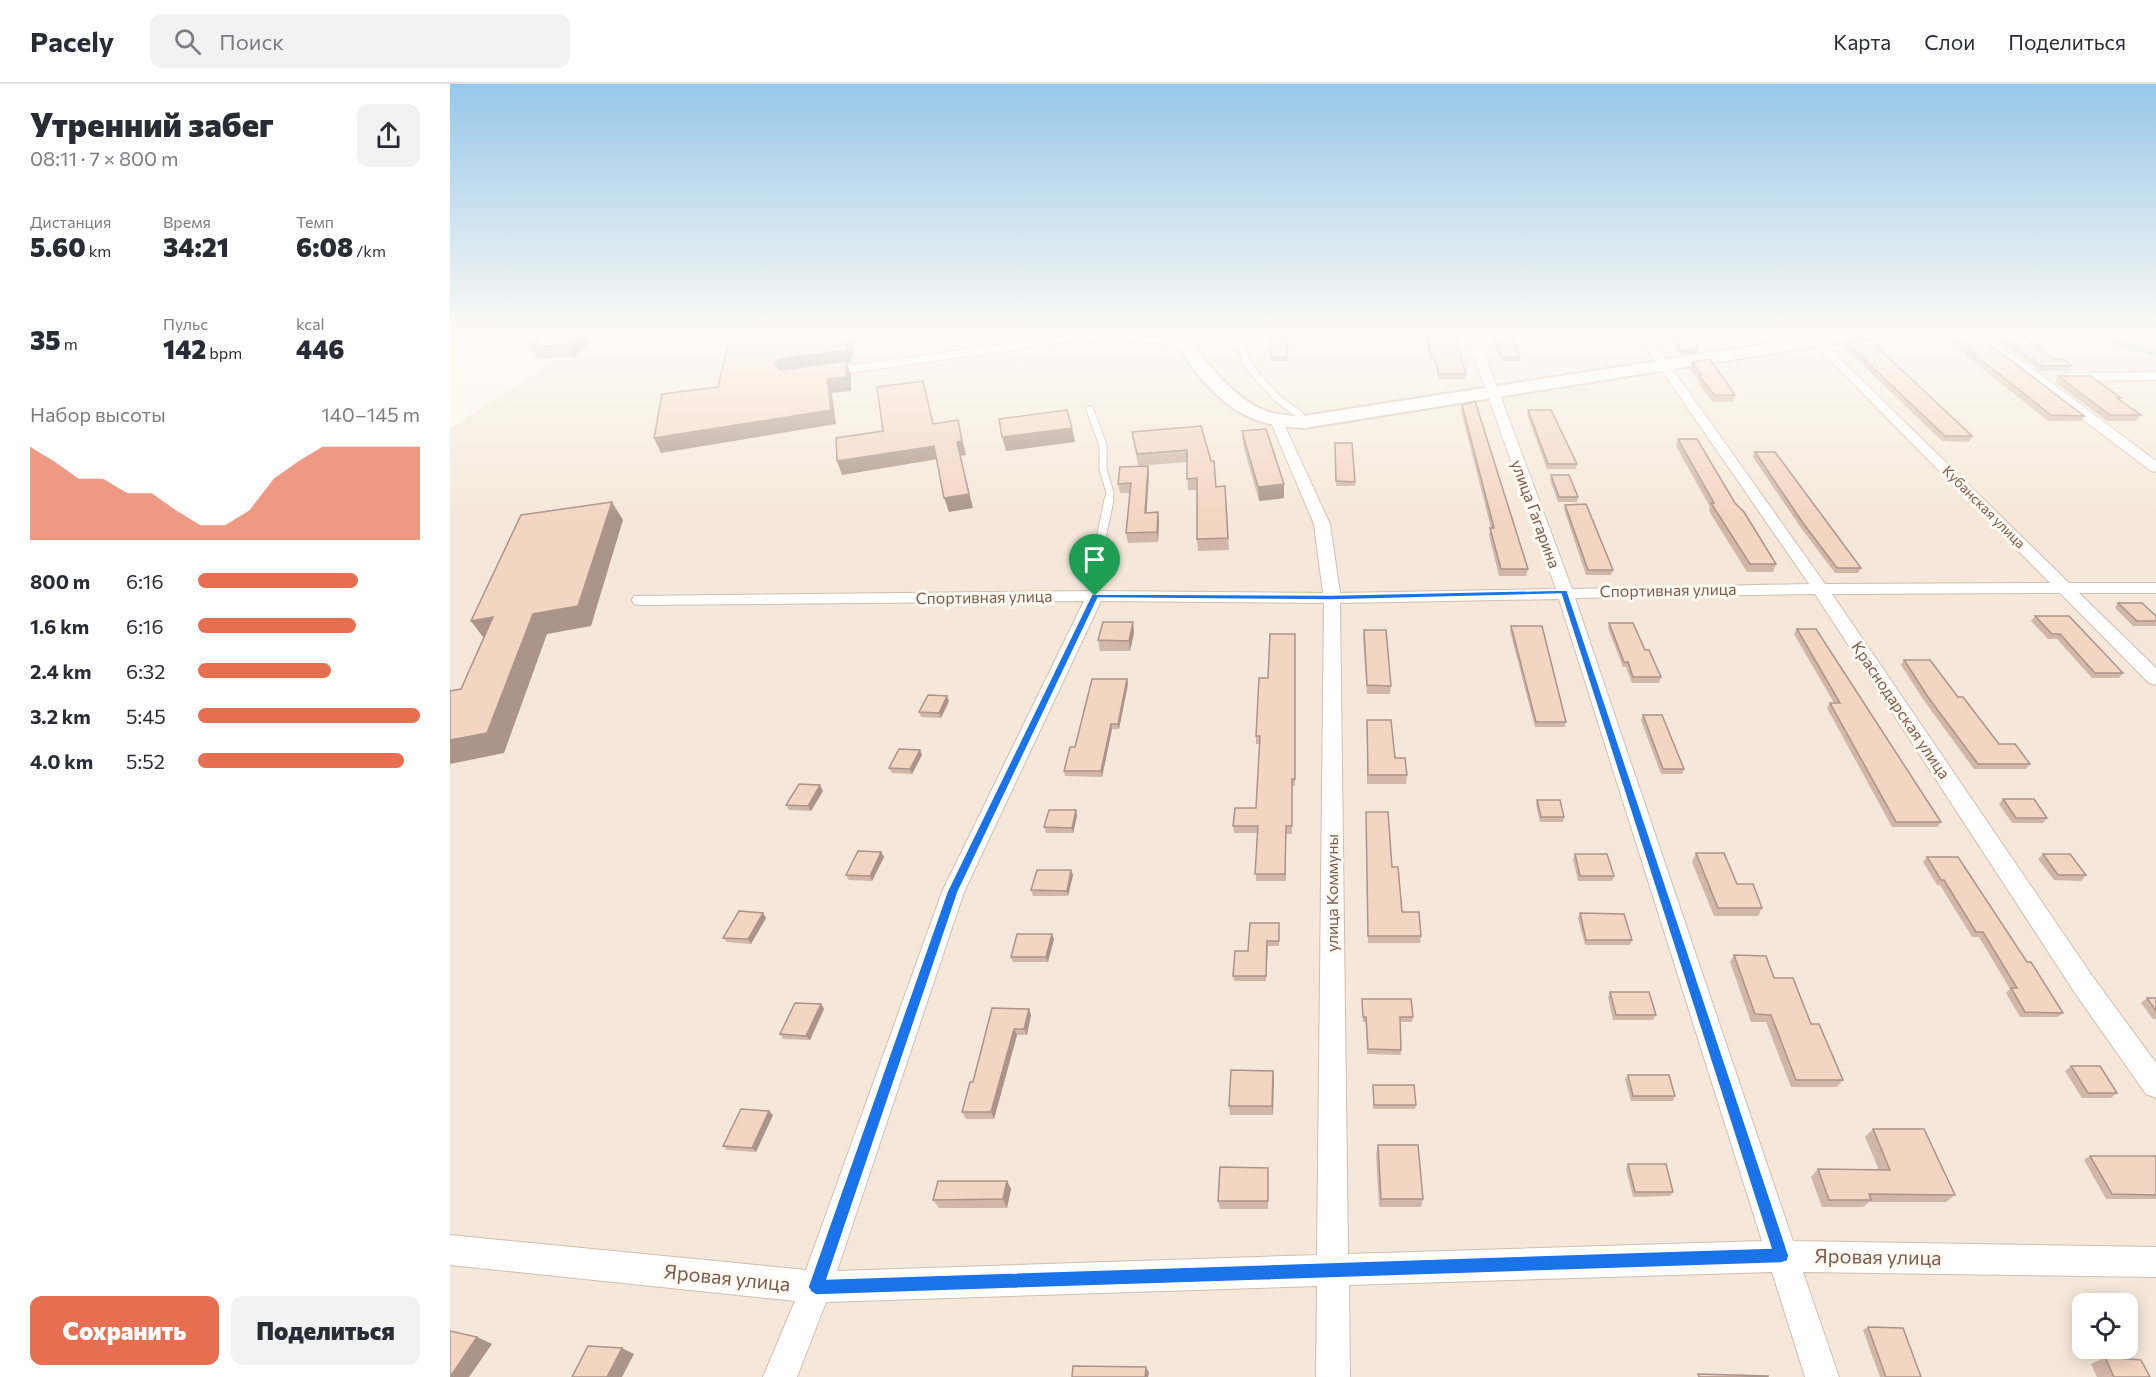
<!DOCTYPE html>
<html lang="ru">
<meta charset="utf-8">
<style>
:root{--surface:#fff;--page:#f2f2f3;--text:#2b2b33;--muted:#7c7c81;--line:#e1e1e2;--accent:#e76f51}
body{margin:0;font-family:Commissioner,sans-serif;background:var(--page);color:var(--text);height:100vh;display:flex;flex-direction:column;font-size:22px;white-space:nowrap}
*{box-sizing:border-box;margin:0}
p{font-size:20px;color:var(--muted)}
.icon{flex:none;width:33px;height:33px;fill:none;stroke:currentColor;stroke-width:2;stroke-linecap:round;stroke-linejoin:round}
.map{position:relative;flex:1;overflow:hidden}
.side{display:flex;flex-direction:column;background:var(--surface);width:450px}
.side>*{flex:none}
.fabs{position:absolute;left:1622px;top:1209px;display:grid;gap:12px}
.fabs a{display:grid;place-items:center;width:66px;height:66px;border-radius:12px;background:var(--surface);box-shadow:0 3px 15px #0003;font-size:30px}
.pin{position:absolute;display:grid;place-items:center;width:51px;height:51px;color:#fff;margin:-62px -26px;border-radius:50% 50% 50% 0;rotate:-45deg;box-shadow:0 0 6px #0007}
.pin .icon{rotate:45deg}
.round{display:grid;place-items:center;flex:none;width:63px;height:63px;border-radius:12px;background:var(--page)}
.overview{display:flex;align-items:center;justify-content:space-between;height:102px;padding:0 30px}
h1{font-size:33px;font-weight:800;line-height:45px}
.metrics{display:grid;grid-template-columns:repeat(3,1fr);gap:9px;height:102px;padding:6px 30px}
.metrics div{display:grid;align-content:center}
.metrics b{font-size:26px;font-weight:800}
.metrics small{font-size:16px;font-weight:400}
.metrics p{font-size:16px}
.chart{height:168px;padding:12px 30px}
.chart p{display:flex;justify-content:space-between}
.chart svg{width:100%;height:108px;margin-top:6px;fill:var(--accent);opacity:.7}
.action{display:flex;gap:12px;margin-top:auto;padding:12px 30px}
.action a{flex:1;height:69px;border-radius:12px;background:var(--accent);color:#fff;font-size:24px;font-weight:800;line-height:69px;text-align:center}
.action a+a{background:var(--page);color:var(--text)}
ul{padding:0 30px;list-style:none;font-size:20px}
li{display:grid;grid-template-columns:96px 72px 1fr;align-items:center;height:45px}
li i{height:15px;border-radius:8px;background:var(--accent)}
header{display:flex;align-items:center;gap:36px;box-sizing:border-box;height:84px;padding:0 30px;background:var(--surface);border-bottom:2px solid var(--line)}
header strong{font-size:28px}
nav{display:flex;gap:33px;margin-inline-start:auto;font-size:21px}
.search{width:420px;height:54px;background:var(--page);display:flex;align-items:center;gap:15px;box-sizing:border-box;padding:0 21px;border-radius:12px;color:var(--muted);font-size:22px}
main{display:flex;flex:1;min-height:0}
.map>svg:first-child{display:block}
.residential{fill:#f5e8da;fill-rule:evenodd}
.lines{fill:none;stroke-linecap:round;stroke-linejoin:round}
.stream{stroke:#a5d3da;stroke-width:4.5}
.lane-far1-casing{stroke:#d1beb0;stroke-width:9}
.lane-casing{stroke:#d1beb0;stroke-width:11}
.street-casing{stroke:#d1beb0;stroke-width:2}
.secondary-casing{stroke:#d6c0b0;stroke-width:4}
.lane-far1{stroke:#fff;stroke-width:7}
.lane{stroke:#fff;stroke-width:9}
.street{fill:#fff;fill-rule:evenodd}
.secondary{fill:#fff;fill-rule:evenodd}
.wall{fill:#d1b7a8}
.shaded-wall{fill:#aa9588}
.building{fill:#f3d5c3;stroke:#aa9588;stroke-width:1.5}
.route{fill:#1a73e8;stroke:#fff;stroke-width:1.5;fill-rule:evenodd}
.labels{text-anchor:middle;stroke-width:6;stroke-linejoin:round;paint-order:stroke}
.far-street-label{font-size:14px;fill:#7a5c4d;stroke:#fffaf3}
.street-label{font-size:16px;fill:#7a5c4d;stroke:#fffaf3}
.near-street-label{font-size:20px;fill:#7a5c4d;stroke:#fffaf3}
</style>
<header>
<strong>Pacely</strong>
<div class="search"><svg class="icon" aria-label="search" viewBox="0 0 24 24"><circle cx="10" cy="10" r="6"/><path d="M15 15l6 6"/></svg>Поиск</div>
<nav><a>Карта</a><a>Слои</a><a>Поделиться</a></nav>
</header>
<main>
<section class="side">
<div class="overview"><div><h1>Утренний забег</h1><p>08:11 · 7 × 800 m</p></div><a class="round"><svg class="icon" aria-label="share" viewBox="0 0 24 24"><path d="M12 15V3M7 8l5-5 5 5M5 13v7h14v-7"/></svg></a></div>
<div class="metrics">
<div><p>Дистанция</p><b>5.60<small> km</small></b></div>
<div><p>Время</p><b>34:21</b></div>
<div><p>Темп</p><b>6:08<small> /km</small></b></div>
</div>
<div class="metrics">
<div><b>35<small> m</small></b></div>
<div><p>Пульс</p><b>142<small> bpm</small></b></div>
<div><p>kcal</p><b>446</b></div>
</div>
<div class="chart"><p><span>Набор высоты</span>140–145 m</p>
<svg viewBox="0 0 160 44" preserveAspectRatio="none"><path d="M0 44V6L10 12L20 19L30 19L40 25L50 25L60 32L70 38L80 38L90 32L100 19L110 12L120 6L130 6L140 6L150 6L160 6V44z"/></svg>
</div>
<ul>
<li><b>800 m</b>6:16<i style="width:72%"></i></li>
<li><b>1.6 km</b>6:16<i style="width:71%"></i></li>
<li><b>2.4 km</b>6:32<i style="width:60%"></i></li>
<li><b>3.2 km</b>5:45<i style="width:100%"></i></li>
<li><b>4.0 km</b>5:52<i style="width:93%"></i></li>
</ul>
<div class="action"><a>Сохранить</a><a>Поделиться</a></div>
</section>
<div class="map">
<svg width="1706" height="1293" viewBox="0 0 1706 1293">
<rect width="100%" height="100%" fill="#fdf6ec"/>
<!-- residential -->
<path class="residential" d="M192 252H1706V1293H0V344L107 275ZM1632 1220H1677V1264H1632Z"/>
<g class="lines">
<!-- stream -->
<path class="stream" d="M1646 252 1706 270"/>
<defs>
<g id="lane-far1">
<path d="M671 252 733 259"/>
<path d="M790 252 795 276 806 291 828 315 850 331 854 338"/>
<path d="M387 287 624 254 657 252"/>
<path d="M640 326 653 361V385L660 409 658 417"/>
</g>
<path id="lane" d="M645 512V484L659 416"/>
<g id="street">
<path d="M150 252H161L153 263H145L143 261Z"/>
<path d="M1017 252H1028L1122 505 1359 500 1188 252H1199L1375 500 1600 499 1356 252H1367L1619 499H1706V509H1629L1706 584V601L1699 599 1610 509 1382 510 1643 893 1706 979V1014L1696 1010 1625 909 1365 510 1125 514 1343 1157 1706 1163V1193L1353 1188 1389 1293H1355L1322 1188 899 1201 900 1293H866L867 1202 376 1218 347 1293H313L345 1217 0 1181V1151L356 1186 492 808 634 517 190 521 184 520 182 516 184 512 645 507 873 509 864 440 820 336 826 332 832 336 880 440 890 509 1106 505ZM1109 515 1312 1157 898 1170 890 519ZM651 517 874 519 867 1171 387 1187 514 808Z"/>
<path d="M1522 252H1535L1590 290 1706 377V388L1701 387Z"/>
<path d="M1706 288V296L1615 297 1609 293 1615 289Z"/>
</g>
<path id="secondary" d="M722 252H738C754 278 787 317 816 327 828 331 842 332 854 332L1367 252H1406L1398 257 854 344C836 343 816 341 799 333 767 319 739 282 722 252Z"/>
</defs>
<!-- lane-far1 casing -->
<use href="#lane-far1" class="lane-far1-casing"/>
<!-- lane casing -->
<use href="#lane" class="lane-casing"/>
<!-- street casing -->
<use href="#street" class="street-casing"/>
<!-- secondary casing -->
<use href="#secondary" class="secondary-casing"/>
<!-- lane-far1 -->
<use href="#lane-far1" class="lane-far1"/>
<!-- lane -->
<use href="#lane" class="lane"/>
<!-- street -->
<use href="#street" class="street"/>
<!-- secondary -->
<use href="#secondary" class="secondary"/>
</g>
<!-- wall -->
<g class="wall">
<path d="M93 252H147L124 273 88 275 81 263Z"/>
<path d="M975 252H1002L1016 290 1015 295H988L984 276H980Z"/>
<path d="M1041 252H1062L1070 273 1069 277H1051Z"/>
<path d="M1492 252H1529L1634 332 1631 337H1598Z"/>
<path d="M1541 252H1573L1605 275 1622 282 1620 286 1590 287 1541 253Z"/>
<path d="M838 256 837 277H821L819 260Z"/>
<path d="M1225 257 1248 268 1231 271 1224 261Z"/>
<path d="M1396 258 1522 352 1519 358 1492 357 1394 263Z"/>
<path d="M1242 278 1285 311 1283 318H1262L1247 297 1248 295 1240 285Z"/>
<path d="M1608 292 1671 314 1670 316 1691 331 1686 337H1657L1605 298Z"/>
<path d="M1012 321 1078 485 1076 492H1049L1039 451 1041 444 1011 327Z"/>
<path d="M1078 326 1127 380 1126 385H1097L1077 330Z"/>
<path d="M751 342 766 403 775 402 779 466 748 467 747 455V406H738L737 378 688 382 682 348Z"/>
<path d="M792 347 834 400V414L809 417 793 361Z"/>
<path d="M1228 355 1285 419 1326 480 1323 488H1297L1259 427 1260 423 1226 362Z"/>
<path d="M885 359 905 398V402H886Z"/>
<path d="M1305 368 1411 484 1408 489H1385L1351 444 1303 373Z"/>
<path d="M698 382 699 391 696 429 709 438 708 458 678 459 676 449 680 409H670L668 400Z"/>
<path d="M1101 391 1128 413 1127 418H1108L1100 396Z"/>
<path d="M1115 421 1163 486 1161 491H1136L1114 425Z"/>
<path d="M1668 519 1706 532V542H1683L1665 524Z"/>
<path d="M1585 532 1673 589 1669 594H1642L1607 555H1598L1581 537Z"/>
<path d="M683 538 684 549 680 567H650L648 556Z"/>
<path d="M1159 539 1195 566 1211 593 1209 599H1182L1176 583H1173L1158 544Z"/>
<path d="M1061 542 1116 638 1115 643H1085L1060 547Z"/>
<path d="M1347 545 1491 738 1487 743H1442L1377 624 1380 619H1384L1344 550Z"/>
<path d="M914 546 941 602 940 610H917L913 554Z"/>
<path d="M845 550V702H842V750H836V797H806L807 749H784L783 742 806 724 810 660H806V652L818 594Z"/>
<path d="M1454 576 1508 613 1549 660 1580 680 1576 685H1524L1475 618 1451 581Z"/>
<path d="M678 600 669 645H662L652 693 615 692 614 687 625 663Z"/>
<path d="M499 617 491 634 471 633 469 628Z"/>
<path d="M1193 631 1234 685 1232 690H1211L1191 636Z"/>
<path d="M917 636 945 674 957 691 956 700H917Z"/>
<path d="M472 671 462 690 442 689 439 684Z"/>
<path d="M373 707 361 727 339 726 336 721Z"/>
<path d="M1553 715 1597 734 1593 739H1562L1549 720Z"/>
<path d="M1087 716 1114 733 1113 738H1090L1086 721Z"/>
<path d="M626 726 627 732 623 749H596L594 743Z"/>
<path d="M916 728 942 783 952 828 971 852 970 859H918Z"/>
<path d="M431 768 434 773 422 797 399 796 396 791Z"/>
<path d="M1246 769 1287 800 1312 824 1308 832H1264L1242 778Z"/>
<path d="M1125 770 1164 792 1162 797H1128L1123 775Z"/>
<path d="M1593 770 1636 791 1631 797 1604 796 1588 775Z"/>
<path d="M1477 773 1577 878 1613 929 1608 933H1570L1556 909 1560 905 1529 853H1522L1490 801H1487L1473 778Z"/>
<path d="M621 786 623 791 618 812H583L581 806Z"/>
<path d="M313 829 316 834 301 860 277 858 273 854Z"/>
<path d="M1130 829 1182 856 1180 861H1135L1128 834Z"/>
<path d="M829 839V862H818L816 897H784L783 892 798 867Z"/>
<path d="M604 855 598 878H563L561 873Z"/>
<path d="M1284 871 1324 894 1393 996 1387 1003H1341L1316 938H1301L1280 878Z"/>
<path d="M1160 908 1206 931 1203 936H1163L1158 913Z"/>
<path d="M1697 914H1706V935H1703L1691 919Z"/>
<path d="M912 915 963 933 962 938H950L951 966V971L917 970 916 938H913Z"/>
<path d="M371 920 374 925 360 956 333 955 330 950Z"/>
<path d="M579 925 581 931 577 951H567L544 1035H516L512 1028 523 998Z"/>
<path d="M1621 982 1667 1009 1661 1014H1632L1615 987Z"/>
<path d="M823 987V1031H780L779 1022Z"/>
<path d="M1178 991 1225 1012 1223 1017H1181L1175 995Z"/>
<path d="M923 1001 966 1021 965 1025H923Z"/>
<path d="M323 1031 306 1068 277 1066 273 1062Z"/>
<path d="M1423 1045 1505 1111 1496 1118H1419L1413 1123H1372L1361 1093 1368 1085 1429 1086 1415 1053Z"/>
<path d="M928 1061 973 1115 971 1123H929L926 1070Z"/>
<path d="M1640 1072H1706V1115H1656L1634 1076Z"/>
<path d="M1178 1080 1223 1108 1220 1112 1183 1113 1176 1085Z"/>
<path d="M818 1084V1125H770L768 1117Z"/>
<path d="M557 1097 561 1105 557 1124H489L483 1116Z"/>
<path d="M1418 1243 1471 1293H1430L1413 1246Z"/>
<path d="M1655 1273 1700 1293H1647L1641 1280Z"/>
</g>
<!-- shaded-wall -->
<g class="shaded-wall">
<path d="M127 252H147L124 273 117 261Z"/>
<path d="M399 252H403L404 272 401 273V279L397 280 401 291V307L382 309 386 340 211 369 204 354 335 288 327 284 325 279 330 275 397 259Z"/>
<path d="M1249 264 1248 268 1231 271 1232 267Z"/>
<path d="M508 336 516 371 510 372 523 424 499 428 494 414Z"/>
<path d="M622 344 625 358 556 367 552 353Z"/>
<path d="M484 362 488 375 392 391 387 377Z"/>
<path d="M698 382 699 391 696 439 695 429Z"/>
<path d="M834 400V414L809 417 808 403Z"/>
<path d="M162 418 173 436 141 542 97 550 54 669 0 680V656L83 530Z"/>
<path d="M708 428 709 438 708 458 707 448Z"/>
<path d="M43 533 36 557 21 537Z"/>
<path d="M683 538 684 549 680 567 679 557Z"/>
<path d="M677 595 678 600 669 645 668 640Z"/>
<path d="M497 612 499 617 491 634 489 629Z"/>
<path d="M661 640 662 645 652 693 651 687Z"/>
<path d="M470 666 472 671 462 690 460 685Z"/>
<path d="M370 701 373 707 361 727 358 722Z"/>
<path d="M626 726 627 732 623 749 622 744Z"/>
<path d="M431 768 434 773 422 797 420 792Z"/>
<path d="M621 786 623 791 618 812 617 807Z"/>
<path d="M313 829 316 834 301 860 298 855Z"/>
<path d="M602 850 604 855 598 878 596 873Z"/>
<path d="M371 920 374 925 360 956 356 952Z"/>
<path d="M579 925 581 931 577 951 574 945Z"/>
<path d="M564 945 567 951 544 1035 541 1028Z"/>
<path d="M823 987 824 996 823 1031 822 1022Z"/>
<path d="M319 1027 323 1031 306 1068 302 1064Z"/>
<path d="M557 1097 561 1105 557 1124 553 1115Z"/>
<path d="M27 1253 42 1260 19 1293H0Z"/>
<path d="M172 1264 184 1270 172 1293H157Z"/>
<path d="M696 1283 699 1289 698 1293H695Z"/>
</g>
<!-- building -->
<g class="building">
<path d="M93 252H127L117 261 81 263Z"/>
<path d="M280 252H399L400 259H397V266L330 275 325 279 327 284 331 286 396 277V293L377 295 381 326 204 354 212 310 268 303Z"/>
<path d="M977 252H1002V253H1005L1016 290H989L984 271H981Z"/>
<path d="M1044 252H1062L1070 273H1051Z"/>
<path d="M1232 252H1240L1249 264 1232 267 1225 257Z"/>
<path d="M1501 252H1529L1634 332 1601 331Z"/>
<path d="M1547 252H1573L1605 275H1613L1622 282H1592Z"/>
<path d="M819 256H838L837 273H821Z"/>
<path d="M1421 257 1522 352H1495L1396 258Z"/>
<path d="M1260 275 1285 311H1264L1249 291H1251L1242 278Z"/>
<path d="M1608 292H1640L1671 314H1667L1691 331H1660Z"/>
<path d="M473 297 483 340 508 336 512 357 507 358 519 410 494 414 484 362 387 377 386 354 433 347 427 303Z"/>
<path d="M1025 317 1078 485H1051L1040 444H1044L1012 321Z"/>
<path d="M617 326 622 344 552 353 549 335Z"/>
<path d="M1078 326H1101L1127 380H1098Z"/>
<path d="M751 342 761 377H764L766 403 775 402 778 454 747 455V394L737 395V366L687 370 682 348Z"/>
<path d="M816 345 834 400 808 403 792 347Z"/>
<path d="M1228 355H1247L1285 419 1294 428 1326 480H1300L1261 419H1264Z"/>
<path d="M885 359H902L905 398 886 397Z"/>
<path d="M1305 368H1325L1411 484H1387L1353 439Z"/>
<path d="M698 382 695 429 708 428 707 448 676 449 681 399 668 400 670 383Z"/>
<path d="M1101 391H1119L1128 413H1109Z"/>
<path d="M162 418 128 522 83 530 37 649 0 656V607L11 605 43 533 21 537 71 431Z"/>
<path d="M1136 420 1163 486H1138L1115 421Z"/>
<path d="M1668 519H1692L1706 532V537H1687Z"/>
<path d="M1585 532H1619L1673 589H1645L1610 550H1602Z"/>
<path d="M653 538H683L679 557 648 556Z"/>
<path d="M1159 539H1183L1195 566H1199L1211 593H1183L1178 578H1174Z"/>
<path d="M1061 542H1092L1116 638H1086Z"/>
<path d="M1347 545H1366L1491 738H1446L1380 619H1390Z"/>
<path d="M914 546H936L941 602 917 601Z"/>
<path d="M820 550H845V695H842V742H836L835 790H805L808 742H783L785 724H806L810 652H806L809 594H818Z"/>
<path d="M1454 576H1480L1508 613H1513L1549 660H1565L1580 680H1528L1478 613Z"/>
<path d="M642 595H677L668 640H661L651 687H614L620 663H625Z"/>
<path d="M478 611 497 612 489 629 469 628Z"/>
<path d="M1193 631H1212L1234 685H1213Z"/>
<path d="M917 636H941L945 674H955L957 691H918Z"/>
<path d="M449 665 470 666 460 685 439 684Z"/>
<path d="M349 700 370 701 358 722 336 721Z"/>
<path d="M1553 715H1584L1597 734H1566Z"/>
<path d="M1087 716H1110L1114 733H1091Z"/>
<path d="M599 726H626L622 744 594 743Z"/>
<path d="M916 728H938L942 783H948L952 828H969L971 852H918Z"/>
<path d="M408 767 431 768 420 792 396 791Z"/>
<path d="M1246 769H1274L1287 800H1303L1312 824H1268Z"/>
<path d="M1125 770H1157L1164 792H1130Z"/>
<path d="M1593 770H1620L1636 791H1608Z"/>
<path d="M1477 773H1508L1577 878H1581L1613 929 1575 928 1561 904H1567L1533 848H1526L1494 796H1491Z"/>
<path d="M587 786H621L617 807 581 806Z"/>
<path d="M289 827 313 829 298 855 273 854Z"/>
<path d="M1130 829 1174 830 1182 856H1136Z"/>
<path d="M800 839H829V857H817L816 892H783L785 867H798Z"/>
<path d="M567 850H602L596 873H561Z"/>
<path d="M1284 871 1316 872 1324 894H1343L1361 940H1369L1393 996H1346L1321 931 1305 930Z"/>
<path d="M1160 908H1199L1206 931H1166Z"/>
<path d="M1697 914H1706V927Z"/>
<path d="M912 915H961L963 933H950L951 966 918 965 916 933H913Z"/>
<path d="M345 919 371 920 356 952 330 950Z"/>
<path d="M542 924 579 925 574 945H564L541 1028H512L520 998H523Z"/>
<path d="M1621 982H1650L1667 1009H1638Z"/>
<path d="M781 986 823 987 822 1022H779Z"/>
<path d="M1178 991H1219L1225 1012H1183Z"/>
<path d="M923 1001H964L966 1021H924Z"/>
<path d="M291 1025 319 1027 302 1064 273 1062Z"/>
<path d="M1423 1045H1474L1505 1111 1419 1110 1421 1116H1379L1368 1085 1440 1086Z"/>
<path d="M928 1061H968L973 1115H931Z"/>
<path d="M1640 1072H1706V1111L1662 1110Z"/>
<path d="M1178 1080H1216L1223 1108H1185Z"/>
<path d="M770 1083 818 1084V1117H768Z"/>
<path d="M488 1097H557L553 1115 483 1116Z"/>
<path d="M1418 1243 1453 1244 1471 1293H1436Z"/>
<path d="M0 1247 27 1253 0 1293Z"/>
<path d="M138 1262 172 1264 157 1293H122Z"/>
<path d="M1655 1273 1691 1276 1700 1293H1664Z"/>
<path d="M623 1282 696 1283 695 1293H622Z"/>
<path d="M1248 1290 1318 1292V1293H1249Z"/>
</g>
<!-- sky -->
<linearGradient id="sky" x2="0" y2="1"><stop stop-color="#97c7e8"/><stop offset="0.58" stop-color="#fefbf6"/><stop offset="1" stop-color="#fefbf6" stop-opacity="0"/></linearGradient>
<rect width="1706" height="433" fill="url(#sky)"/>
<!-- route -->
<path class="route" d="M1117 506 1339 1172 1337 1177 1331 1179 366 1211 361 1208 358 1203 497 808 642 510 882 511ZM1111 510 1321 1164 377 1195 508 808 648 514 882 516Z"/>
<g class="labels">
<!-- far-street labels -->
<g class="far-street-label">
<text transform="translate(1534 423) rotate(45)" y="5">Кубанская улица</text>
</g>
<!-- street labels -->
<g class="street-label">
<text transform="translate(1086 430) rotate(70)" y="6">улица Гагарина</text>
<text transform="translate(1218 506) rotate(-1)" y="6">Спортивная улица</text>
<text transform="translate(534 513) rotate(-1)" y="6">Спортивная улица</text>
<text transform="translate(1451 626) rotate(56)" y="6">Краснодарская улица</text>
<text transform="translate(882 809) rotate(-90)" y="6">улица Коммуны</text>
</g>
<!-- near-street labels -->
<g class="near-street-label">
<text transform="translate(1428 1173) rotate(1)" y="7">Яровая улица</text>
<text transform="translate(277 1194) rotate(6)" y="7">Яровая улица</text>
</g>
</g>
</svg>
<div class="fabs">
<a><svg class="icon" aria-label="locate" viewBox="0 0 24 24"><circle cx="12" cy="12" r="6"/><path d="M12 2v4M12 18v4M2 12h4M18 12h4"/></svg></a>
</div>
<div class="pin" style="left:645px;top:512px;background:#1e9e55"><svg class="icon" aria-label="arrive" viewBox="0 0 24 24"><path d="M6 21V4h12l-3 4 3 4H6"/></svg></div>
</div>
</main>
